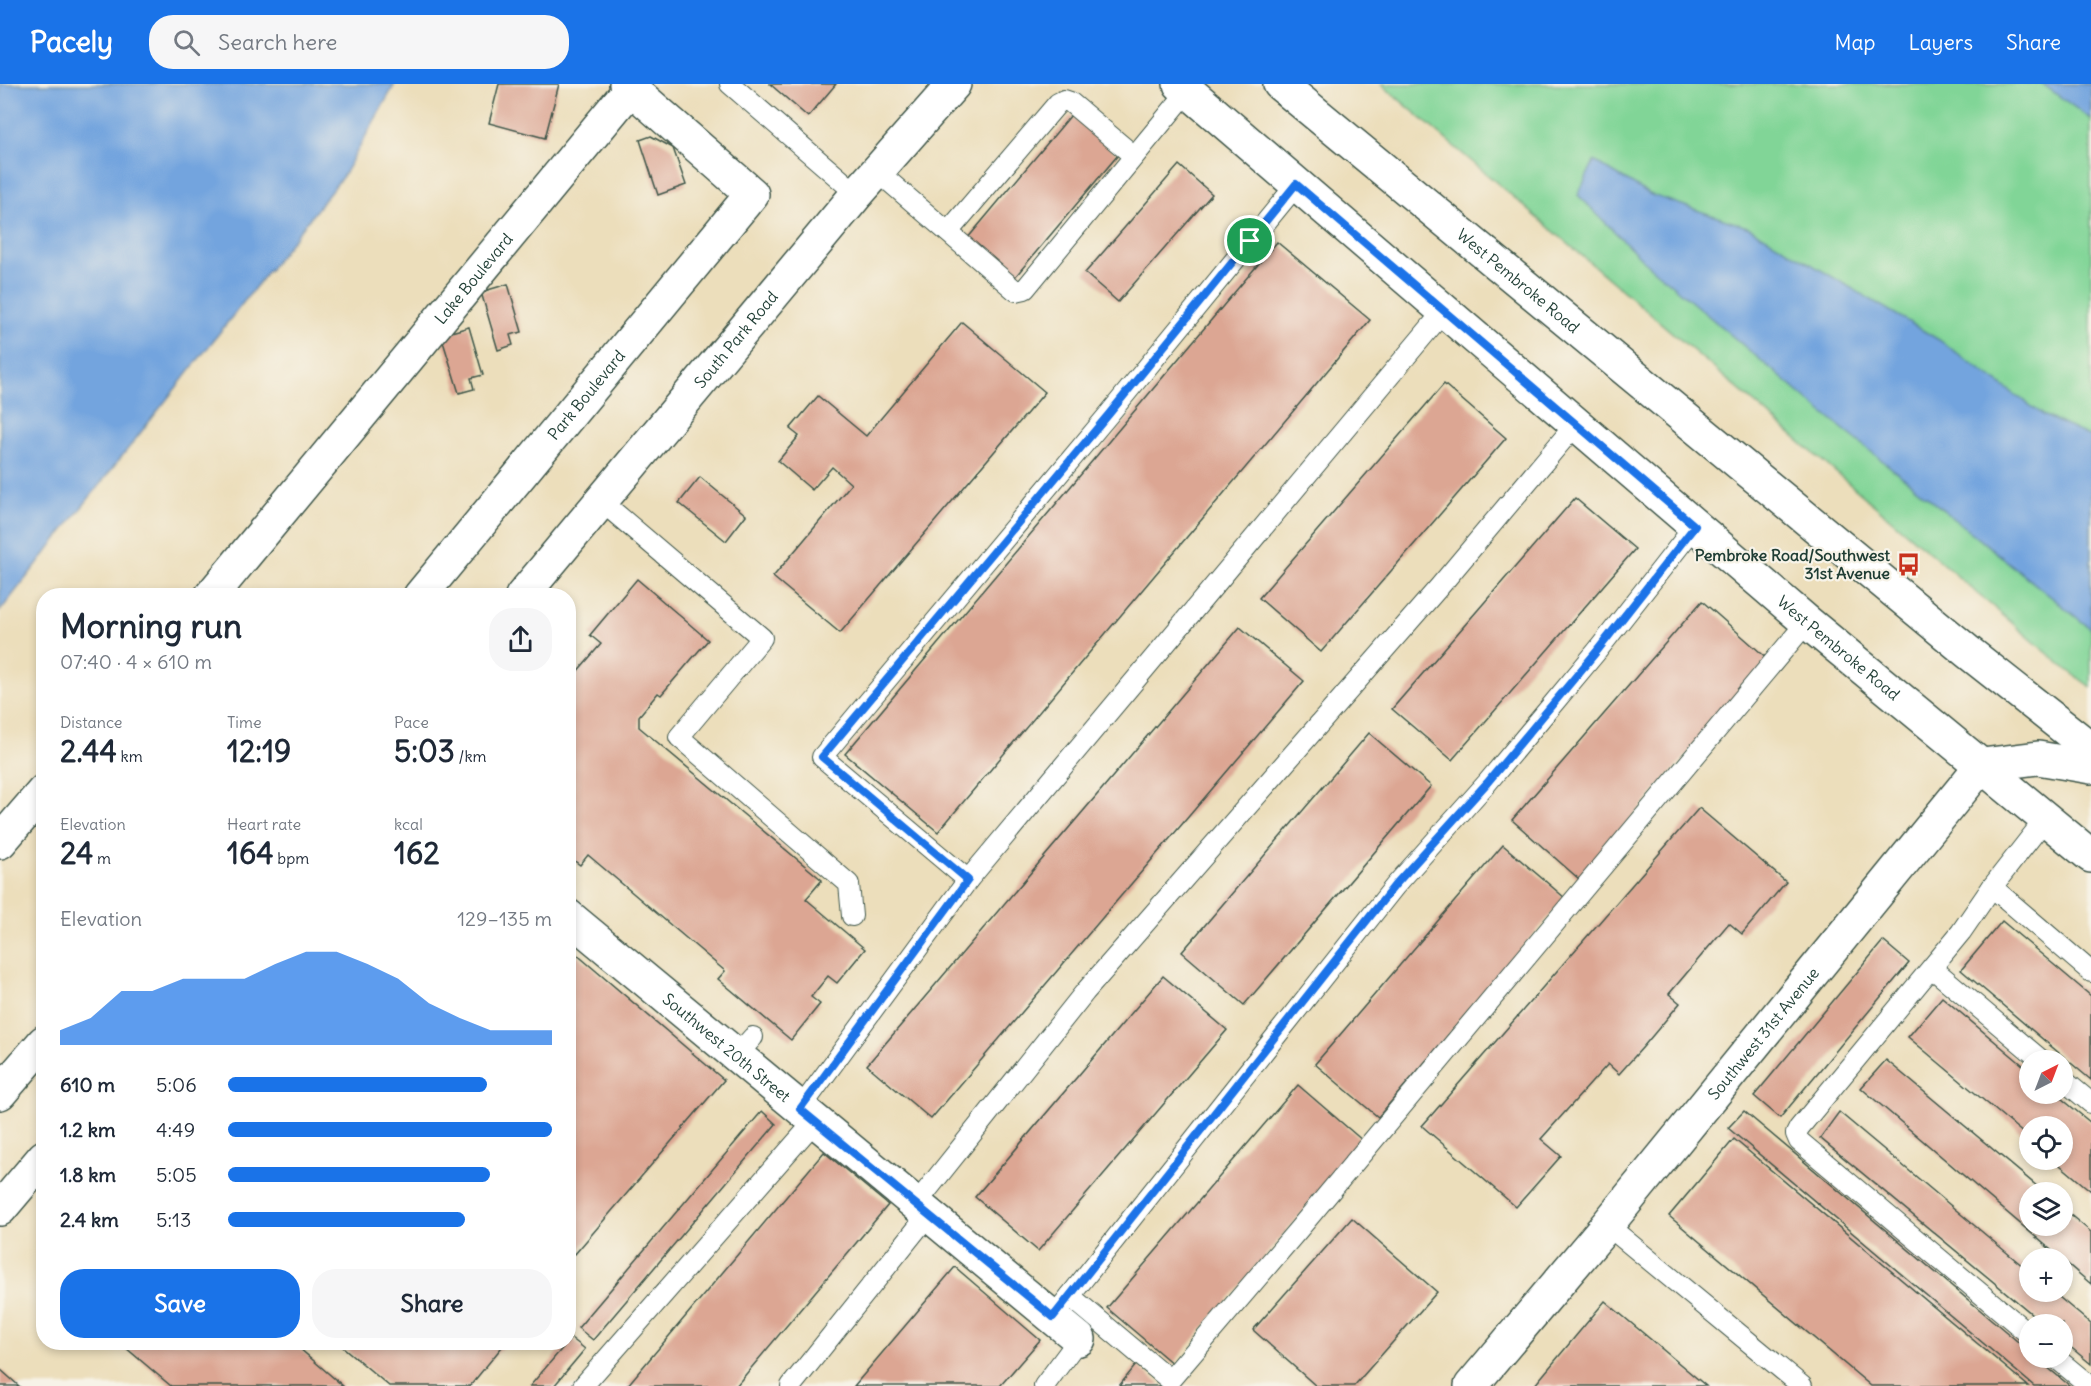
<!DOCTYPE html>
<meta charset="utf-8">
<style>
:root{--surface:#fff;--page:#f6f6f7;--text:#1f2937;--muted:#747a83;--accent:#1a73e8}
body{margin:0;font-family:Delius,sans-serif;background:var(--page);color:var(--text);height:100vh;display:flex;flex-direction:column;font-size:22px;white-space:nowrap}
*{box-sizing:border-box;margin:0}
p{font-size:20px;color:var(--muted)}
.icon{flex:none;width:33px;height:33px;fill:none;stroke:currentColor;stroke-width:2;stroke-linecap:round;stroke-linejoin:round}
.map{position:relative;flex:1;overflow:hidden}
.side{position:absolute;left:36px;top:504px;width:540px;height:762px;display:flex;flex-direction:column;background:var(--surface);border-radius:24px;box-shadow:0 3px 9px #0003}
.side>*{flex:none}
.needle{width:39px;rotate:42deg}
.controls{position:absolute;left:2019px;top:966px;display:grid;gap:12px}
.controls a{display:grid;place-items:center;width:54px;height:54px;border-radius:50%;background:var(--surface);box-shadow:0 3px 9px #0003;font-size:30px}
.pin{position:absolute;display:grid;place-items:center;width:51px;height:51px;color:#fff;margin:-26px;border:3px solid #fff;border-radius:50%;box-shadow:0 2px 6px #0007}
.round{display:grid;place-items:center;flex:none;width:63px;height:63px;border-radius:24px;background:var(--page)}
.summary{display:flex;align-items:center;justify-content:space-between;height:102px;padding:0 24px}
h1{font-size:33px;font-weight:800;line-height:45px}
.metrics{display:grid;grid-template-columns:repeat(3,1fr);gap:9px;height:102px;padding:6px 24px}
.metrics div{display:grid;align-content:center}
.metrics b{font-size:30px;font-weight:800}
.metrics small{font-size:16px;font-weight:400}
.metrics p{font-size:16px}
.chart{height:168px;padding:12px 24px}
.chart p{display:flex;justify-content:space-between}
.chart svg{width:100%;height:108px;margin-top:6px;fill:var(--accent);opacity:.7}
.action{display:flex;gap:12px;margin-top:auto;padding:12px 24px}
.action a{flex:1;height:69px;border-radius:24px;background:var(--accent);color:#fff;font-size:24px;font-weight:800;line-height:69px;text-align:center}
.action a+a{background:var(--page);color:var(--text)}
ul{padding:0 24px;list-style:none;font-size:20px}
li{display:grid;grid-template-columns:96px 72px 1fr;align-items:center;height:45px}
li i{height:15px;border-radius:8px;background:var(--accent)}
header{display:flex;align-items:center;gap:36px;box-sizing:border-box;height:84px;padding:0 30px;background:var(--accent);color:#fff}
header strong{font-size:28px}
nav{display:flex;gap:33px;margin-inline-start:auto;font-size:21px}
.search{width:420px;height:54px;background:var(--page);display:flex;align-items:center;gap:15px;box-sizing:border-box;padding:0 21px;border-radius:24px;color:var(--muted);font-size:22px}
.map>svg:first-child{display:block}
.green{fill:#81d597;stroke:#508966;stroke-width:1.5}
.water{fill:#73a4de;stroke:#497089;stroke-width:1.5}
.building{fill:#dca693}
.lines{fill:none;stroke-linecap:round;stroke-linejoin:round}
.lane-casing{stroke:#3e5548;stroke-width:22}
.street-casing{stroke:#3e5548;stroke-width:36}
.secondary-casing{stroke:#3e5548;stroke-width:36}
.lane{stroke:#fff;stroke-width:20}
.street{stroke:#fff;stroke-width:33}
.secondary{stroke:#fff;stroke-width:33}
.route-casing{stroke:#fff;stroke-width:12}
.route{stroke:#1a73e8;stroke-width:8}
.labels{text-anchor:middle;stroke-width:4.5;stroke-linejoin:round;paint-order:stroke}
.street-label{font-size:16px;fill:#1f3d34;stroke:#f7f3e8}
.poi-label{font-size:16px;font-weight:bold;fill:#1f3d34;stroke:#f7f3e8;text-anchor:end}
</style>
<header>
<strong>Pacely</strong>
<div class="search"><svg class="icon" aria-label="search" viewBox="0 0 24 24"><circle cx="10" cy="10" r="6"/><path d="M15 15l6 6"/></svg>Search here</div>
<nav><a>Map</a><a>Layers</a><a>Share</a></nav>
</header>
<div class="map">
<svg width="2091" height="1302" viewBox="0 0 2091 1302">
<rect width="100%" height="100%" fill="#f7f3e8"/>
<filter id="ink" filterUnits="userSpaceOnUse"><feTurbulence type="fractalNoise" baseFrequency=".0167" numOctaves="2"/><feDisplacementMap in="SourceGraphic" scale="12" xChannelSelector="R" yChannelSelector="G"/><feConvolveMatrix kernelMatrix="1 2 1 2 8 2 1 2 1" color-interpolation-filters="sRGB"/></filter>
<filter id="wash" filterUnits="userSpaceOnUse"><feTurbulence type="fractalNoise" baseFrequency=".008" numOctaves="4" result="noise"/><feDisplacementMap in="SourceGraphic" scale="24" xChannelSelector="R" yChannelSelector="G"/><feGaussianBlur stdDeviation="1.35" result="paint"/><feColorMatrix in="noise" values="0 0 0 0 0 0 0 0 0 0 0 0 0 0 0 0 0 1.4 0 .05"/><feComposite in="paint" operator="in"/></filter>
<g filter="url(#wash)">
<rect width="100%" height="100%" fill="#ecdebb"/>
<!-- green -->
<path class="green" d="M1381 0H2091V603L2066 585Z"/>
<!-- water -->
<g class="water">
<path d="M0 0H395L343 92 0 527Z"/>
<path d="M2042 0H2091V35Z"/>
<path d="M1594 77 1649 110 1750 144 1939 256 2045 332 2091 353V545L1822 328 1647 180 1578 111Z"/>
</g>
<g id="blocks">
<!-- building -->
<g class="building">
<path d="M499 0H559L545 54 489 39Z"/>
<path d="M770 0H836L808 33Z"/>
<path d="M1071 31 1118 71 1015 193 967 155Z"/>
<path d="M651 52 673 64 686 101 658 111 640 56Z"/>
<path d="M1179 81 1212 110 1118 218 1085 189Z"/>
<path d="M1277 158 1370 236 938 748 845 670Z"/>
<path d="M508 200 522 248 510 251 513 261 498 266 481 208Z"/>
<path d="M962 238 1045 308 840 549 773 493 851 400 832 383 812 406 778 377 799 352 790 345 818 312 866 352Z"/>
<path d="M469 243 483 291 471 294 474 305 459 309 441 251Z"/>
<path d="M1444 300 1506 354 1321 568 1259 514Z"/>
<path d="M700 393 746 431 726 457 679 419Z"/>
<path d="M1575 414 1635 465 1452 676 1392 625Z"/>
<path d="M637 495 708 556 661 611 658 609 639 632V643L822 796 806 815 865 865 837 899 828 892 811 913 820 920 791 956 718 895 725 887 588 771 580 781 568 772V598L601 560 590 551Z"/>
<path d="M1702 517 1769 576 1579 795 1512 736Z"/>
<path d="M1240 543 1304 597 931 1035 867 981Z"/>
<path d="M1369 649 1431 702 1244 921 1182 868Z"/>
<path d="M1699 724 1786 798 1742 850 1729 839 1669 910 1680 919 1643 963 1619 990 1608 980 1541 1055 1561 1072 1516 1123 1422 1042Z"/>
<path d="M1503 761 1565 814 1378 1033 1315 980Z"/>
<path d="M2002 837 2091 912V996L1961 886Z"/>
<path d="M1883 857 1909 879 1780 1034 1754 1012Z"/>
<path d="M568 863 724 996 575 1170 568 1164Z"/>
<path d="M1163 892 1227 946 1038 1167 975 1113Z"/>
<path d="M1942 913 2030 987V1010H2056L2091 1039V1107L2054 1076H2062V1042H2030V1055L1908 953Z"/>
<path d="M1886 976 2044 1108H2030V1142H2062V1124L2091 1148V1200L1861 1004Z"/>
<path d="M1298 1001 1363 1057 1173 1280 1107 1224Z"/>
<path d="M762 1027 776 1040 593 1256 578 1244Z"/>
<path d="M1744 1027 2030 1268V1274H2036L2070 1302H2034L1728 1044Z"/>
<path d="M1839 1028 2030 1188V1208H2053L2091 1240V1280L2062 1256V1240H2044L1820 1054Z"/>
<path d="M1734 1055 2028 1302H1871L1669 1132Z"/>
<path d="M824 1068 888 1121 736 1302H627Z"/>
<path d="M1352 1134 1437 1208 1354 1302H1316L1253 1246Z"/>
<path d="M955 1183 1040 1256 1000 1302H854Z"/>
<path d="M1605 1217 1706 1302H1534Z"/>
<path d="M571 1254 585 1265 554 1302H530Z"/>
<path d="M119 1258H292L343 1302H171Z"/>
<path d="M337 1258H506L470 1302H389Z"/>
<path d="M1136 1281 1162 1302H1119Z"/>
<path d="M0 1285 19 1302H0Z"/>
</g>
</g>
</g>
<g filter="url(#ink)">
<use href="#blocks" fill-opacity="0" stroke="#3e5548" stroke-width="1.5"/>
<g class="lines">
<defs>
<g id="lane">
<path d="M730 0 857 110"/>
<path d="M877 87 1016 207 1025 205 1188 7"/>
<path d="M948 148 1058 19 1064 16 1070 18 1134 72"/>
<path d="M601 417 762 554 679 653 849 800 852 832"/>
<path d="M2046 734 1992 803 2091 888"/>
<path d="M968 796 822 673 1109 330 1297 100"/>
<path d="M1992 803 1961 848 1799 1044 1796 1050 1799 1057 2030 1251"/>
<path d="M1932 884 2041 976"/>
<path d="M736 972 753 953"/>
<path d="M2062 995 2091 1019"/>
<path d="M800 1025 968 796 1444 227"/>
<path d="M916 1120 1085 908 1440 502 1576 340"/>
<path d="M1607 1141 1802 1302"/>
<path d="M1070 1212 1170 1296 1298 1146 1807 538"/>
<path d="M1062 1222 1395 802 1487 699 1597 567 1695 442"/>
<path d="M2056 1274 2090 1302"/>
<path d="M583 1302 815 1037"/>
<path d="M791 1302 928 1131"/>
<path d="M1044 1302 1079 1255"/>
</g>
<g id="street">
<path id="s1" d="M211 512 631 4"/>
<path id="s2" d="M420 512 752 110 626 0"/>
<path d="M0 758 44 707"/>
<path id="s3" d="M568 832 1079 1255"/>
<path d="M0 1009 44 958"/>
<path id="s4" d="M1471 1302 1607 1141 1982 681 2038 674 2091 683"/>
</g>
<g id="secondary">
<path id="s5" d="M1180 0 1807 538 2091 772"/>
<path id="s6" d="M1280 0 1968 568 2091 665"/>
<path id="s7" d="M522 512 857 110 954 0"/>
<path d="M0 1125 44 1073"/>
</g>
</defs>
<!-- lane casing -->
<use href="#lane" class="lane-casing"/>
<!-- street casing -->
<use href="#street" class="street-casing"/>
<!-- secondary casing -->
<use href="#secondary" class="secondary-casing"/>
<!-- lane -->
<use href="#lane" class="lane"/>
<!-- street -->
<use href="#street" class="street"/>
<!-- secondary -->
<use href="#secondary" class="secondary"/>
</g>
</g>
<g class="lines" filter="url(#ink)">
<defs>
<path id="route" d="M1296 100 1695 442 1597 567 1487 699 1395 801 1053 1233 800 1025 968 796 822 673 1109 330Z"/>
</defs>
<!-- route casing -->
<use href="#route" class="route-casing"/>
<!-- route -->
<use href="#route" class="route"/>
</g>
<!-- icons -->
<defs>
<symbol id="bus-bare" viewBox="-9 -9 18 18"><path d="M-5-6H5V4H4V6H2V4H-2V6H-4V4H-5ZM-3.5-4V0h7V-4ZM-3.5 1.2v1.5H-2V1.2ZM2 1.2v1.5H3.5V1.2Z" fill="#c8321e" stroke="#f7f3e8" stroke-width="2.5" paint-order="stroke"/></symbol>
</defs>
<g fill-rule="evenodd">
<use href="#bus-bare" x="1892" y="464" width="33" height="33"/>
</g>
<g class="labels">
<!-- street labels -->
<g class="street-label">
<text dy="6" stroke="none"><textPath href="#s1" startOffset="412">Lake Boulevard</textPath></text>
<text dy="6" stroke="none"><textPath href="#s6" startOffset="309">West Pembroke Road</textPath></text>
<text dy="6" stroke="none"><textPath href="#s7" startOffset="334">South Park Road</textPath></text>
<text dy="6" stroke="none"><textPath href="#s2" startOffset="261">Park Boulevard</textPath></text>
<text dy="6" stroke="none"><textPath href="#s5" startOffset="867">West Pembroke Road</textPath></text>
<text dy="6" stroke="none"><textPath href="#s4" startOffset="458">Southwest 31st Avenue</textPath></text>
<text dy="6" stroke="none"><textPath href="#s3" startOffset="206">Southwest 20th Street</textPath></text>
</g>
<!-- poi labels -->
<g class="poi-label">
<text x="1890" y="477">Pembroke Road/Southwest<tspan x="1890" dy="18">31st Avenue</tspan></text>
</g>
</g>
</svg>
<div class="controls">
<a><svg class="needle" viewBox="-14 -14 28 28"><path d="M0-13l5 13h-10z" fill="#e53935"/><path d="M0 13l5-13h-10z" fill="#747a83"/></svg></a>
<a><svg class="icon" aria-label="locate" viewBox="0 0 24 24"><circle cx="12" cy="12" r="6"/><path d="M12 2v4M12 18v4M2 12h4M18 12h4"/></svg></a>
<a><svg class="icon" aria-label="layers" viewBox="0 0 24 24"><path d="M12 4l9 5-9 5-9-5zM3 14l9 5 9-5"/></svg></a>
<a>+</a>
<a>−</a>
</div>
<div class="pin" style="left:1250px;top:157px;background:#1e9e55"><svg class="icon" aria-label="arrive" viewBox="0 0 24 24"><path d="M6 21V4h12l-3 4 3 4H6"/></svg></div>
<section class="side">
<div class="summary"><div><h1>Morning run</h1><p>07:40 · 4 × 610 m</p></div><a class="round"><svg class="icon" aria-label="share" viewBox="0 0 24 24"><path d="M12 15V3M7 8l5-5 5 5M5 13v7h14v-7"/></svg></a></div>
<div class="metrics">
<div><p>Distance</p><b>2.44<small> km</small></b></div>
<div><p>Time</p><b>12:19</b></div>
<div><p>Pace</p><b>5:03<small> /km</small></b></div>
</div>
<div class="metrics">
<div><p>Elevation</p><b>24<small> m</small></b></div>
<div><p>Heart rate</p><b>164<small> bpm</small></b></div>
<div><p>kcal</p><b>162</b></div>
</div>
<div class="chart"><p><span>Elevation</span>129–135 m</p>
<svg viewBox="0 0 160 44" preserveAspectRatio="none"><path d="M0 44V38L10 33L20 22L30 22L40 17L50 17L60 17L70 11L80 6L90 6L100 11L110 17L120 27L130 33L140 38L150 38L160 38V44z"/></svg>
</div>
<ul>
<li><b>610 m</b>5:06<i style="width:80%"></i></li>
<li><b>1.2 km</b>4:49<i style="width:100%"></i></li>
<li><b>1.8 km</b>5:05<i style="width:81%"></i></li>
<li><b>2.4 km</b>5:13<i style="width:73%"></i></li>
</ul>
<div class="action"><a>Save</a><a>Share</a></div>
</section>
</div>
